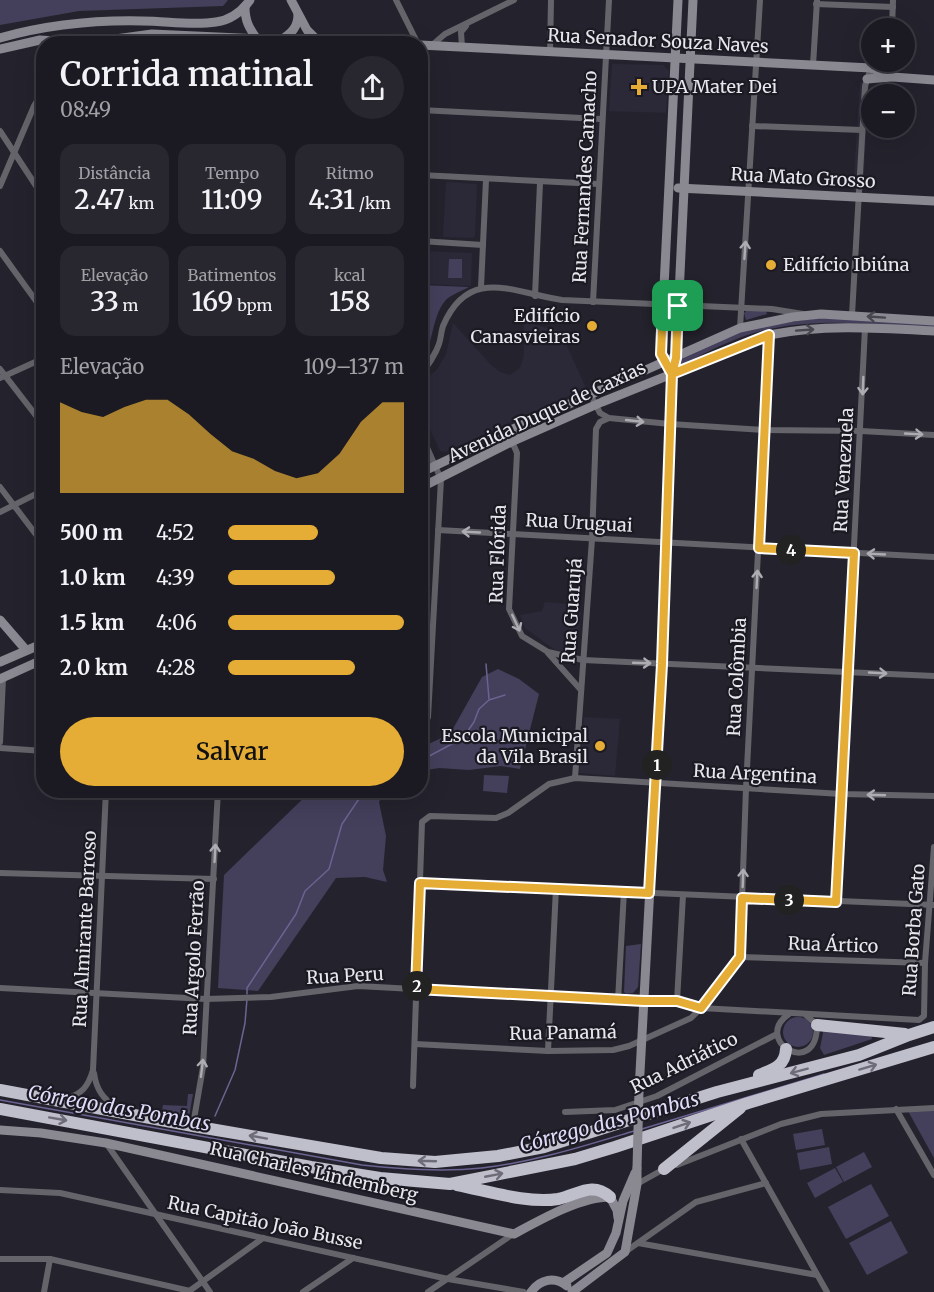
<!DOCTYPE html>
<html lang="pt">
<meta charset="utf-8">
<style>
:root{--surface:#1b1a22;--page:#28272f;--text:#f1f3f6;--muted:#a0a1a5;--line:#393840;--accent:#e5ad35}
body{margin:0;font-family:Merriweather,serif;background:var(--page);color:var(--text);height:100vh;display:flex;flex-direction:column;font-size:22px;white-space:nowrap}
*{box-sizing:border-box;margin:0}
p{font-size:20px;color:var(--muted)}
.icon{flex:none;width:33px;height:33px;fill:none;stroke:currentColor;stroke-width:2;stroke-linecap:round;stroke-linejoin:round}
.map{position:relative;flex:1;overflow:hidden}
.sheet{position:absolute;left:36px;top:36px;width:392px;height:762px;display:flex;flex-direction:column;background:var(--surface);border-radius:24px;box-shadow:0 6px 24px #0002,0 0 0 2px var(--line)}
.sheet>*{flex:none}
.controls{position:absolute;left:861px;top:18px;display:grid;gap:12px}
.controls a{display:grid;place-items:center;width:54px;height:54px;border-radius:50%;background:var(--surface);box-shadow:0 6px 24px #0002,0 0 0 2px var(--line);font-size:30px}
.pin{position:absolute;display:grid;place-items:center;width:51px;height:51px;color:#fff;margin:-26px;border-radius:12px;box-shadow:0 3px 9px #0006}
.km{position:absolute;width:30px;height:30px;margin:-15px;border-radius:50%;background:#222;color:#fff;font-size:16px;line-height:30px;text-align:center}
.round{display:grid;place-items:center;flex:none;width:63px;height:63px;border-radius:32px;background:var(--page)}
.headline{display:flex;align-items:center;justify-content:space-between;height:102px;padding:0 24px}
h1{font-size:33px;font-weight:600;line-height:45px}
.stats{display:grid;grid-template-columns:repeat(3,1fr);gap:9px;height:102px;padding:6px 24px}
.stats div{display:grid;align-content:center;border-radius:15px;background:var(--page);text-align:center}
.stats b{font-size:26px;font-weight:600}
.stats small{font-size:16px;font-weight:400}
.stats p{font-size:16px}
.chart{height:168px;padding:12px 24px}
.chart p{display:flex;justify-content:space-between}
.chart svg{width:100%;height:108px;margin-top:6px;fill:var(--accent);opacity:.7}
.action{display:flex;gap:12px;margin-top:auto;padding:12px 24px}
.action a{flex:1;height:69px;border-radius:36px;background:var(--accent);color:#111;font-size:24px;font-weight:600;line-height:69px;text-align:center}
ul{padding:0 24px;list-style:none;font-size:20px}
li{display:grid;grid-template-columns:96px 72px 1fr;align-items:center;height:45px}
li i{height:15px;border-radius:8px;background:var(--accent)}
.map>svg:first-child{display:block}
.built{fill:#2b2838}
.green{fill:#443f5b}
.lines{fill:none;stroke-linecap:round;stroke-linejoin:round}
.stream{stroke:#6c6392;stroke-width:1.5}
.street{stroke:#65646a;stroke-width:6}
.secondary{stroke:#8a8891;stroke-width:9}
.highway{stroke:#bfbecb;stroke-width:12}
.secondary-bridge{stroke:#8a8891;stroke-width:9}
.oneway{stroke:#adacb3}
.oneway2{stroke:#47464f}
.oneway3{stroke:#6d6c77}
.route-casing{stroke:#fff;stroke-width:12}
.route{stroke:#e5ad35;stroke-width:8}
.poi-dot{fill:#e5ad35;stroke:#1b1a23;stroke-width:2}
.labels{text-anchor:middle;stroke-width:4.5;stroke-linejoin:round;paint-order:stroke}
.street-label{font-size:18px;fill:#e8e7ee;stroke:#1b1a23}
.poi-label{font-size:18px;fill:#e8e7ee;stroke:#1b1a23;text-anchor:start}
.water-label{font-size:20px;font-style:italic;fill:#dfdbf9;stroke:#1b1a23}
</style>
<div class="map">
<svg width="934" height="1292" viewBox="0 0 934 1292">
<rect width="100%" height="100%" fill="#24232d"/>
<!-- built -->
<g class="built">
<path d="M612 64 663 65 669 71 666 113 609 111Z"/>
<path d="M860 82 869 83 863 191H853Z"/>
<path d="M446 182 477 184 475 236 473 238 443 237Z"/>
<path d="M424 251 472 253 471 286 423 284Z"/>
<path d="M524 322 560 331 586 388 445 452 440 451 420 408V386L438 368 446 354 453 323 492 366 500 372 510 375 520 368 524 355Z"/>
<path d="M545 602 581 605 578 654 555 650 525 628 520 615 542 611Z"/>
<path d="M584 717 620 719 615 776 579 773Z"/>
</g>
<!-- green -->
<g class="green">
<path d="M0 0H228L223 6 79 11 0 25Z"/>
<path d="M449 259H462V278H448Z"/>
<path d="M420 285 469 287C462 291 450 295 445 301 431 318 434 346 420 362Z"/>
<path d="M746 311H766L767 314 746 320 744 313Z"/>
<path d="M827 317 934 322V328C868 324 797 314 734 340 714 348 695 358 676 368L677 359 747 328Z"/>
<path d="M498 669 519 679 539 694 520 769 501 766 469 770 439 768 420 771V748L450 734 482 677Z"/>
<path d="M484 775 509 776 507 793 483 791Z"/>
<path d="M311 791H384L379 802 386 836 383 870 387 882 365 877 336 878 258 991 218 988 224 875Z"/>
<path d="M641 944 638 987 633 993 626 994 624 992 626 946Z"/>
<circle cx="798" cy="1032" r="15"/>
<path d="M824 1028 871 1035 872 1039 824 1055 820 1048Z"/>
<path d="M188 1094H193L189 1117 162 1111 163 1105 187 1106Z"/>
<path d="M934 1110V1158L908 1111Z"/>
<path d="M822 1129 825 1145 796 1150 793 1134Z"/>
<path d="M829 1147 832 1164 800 1170 797 1153Z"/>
<path d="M864 1152 872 1167 844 1182 836 1167Z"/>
<path d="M835 1168 843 1182 815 1198 807 1183Z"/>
<path d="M871 1184 889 1216 846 1239 828 1207Z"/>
<path d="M891 1221 908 1253 867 1275 849 1243Z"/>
</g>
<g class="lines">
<!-- stream -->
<g class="stream">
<path d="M486 664 489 699"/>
<path d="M420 761 463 738 474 722 479 709 489 700 505 695"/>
<path d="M247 994V988L296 914 305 891 329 869 342 824 365 790"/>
<path d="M0 1100 362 1165C402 1169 442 1172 482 1168 534 1162 584 1146 634 1131"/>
<path d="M215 1116 235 1070 245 1023 247 999"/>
<path d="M642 1129 824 1074"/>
</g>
<!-- street -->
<g class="street">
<path d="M396 0 418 44"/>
<path d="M816 4 893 7"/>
<path d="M892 28 893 0"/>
<path d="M431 46 445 34 514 0"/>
<path d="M462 47 461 32 466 26"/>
<path d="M550 52 551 0"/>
<path d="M813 65 817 1"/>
<path d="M420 110 601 119"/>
<path d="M752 126 862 130"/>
<path d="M0 131 44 198"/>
<path d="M420 175 598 184"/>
<path d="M0 186 34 106 44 89"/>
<path d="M420 241 483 245"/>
<path d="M0 251 44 312"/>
<path d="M481 287 486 180"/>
<path d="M535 296 540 183"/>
<path d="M593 302 609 0"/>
<path d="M852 315 865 86 871 68 882 67 889 62"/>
<path d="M740 328 760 0"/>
<path d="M0 369 44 426"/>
<path d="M420 375C428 365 435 356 439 344 441 338 441 332 443 326 469 265 514 293 562 300L772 309 803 314"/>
<path d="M0 378 44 358"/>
<path d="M590 394 600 413 609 418 670 424 765 430 861 431 934 435"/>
<path d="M420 432 441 479 428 717"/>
<path d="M509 443 514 446 517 453 509 609 522 636 548 652 583 660 934 676"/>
<path d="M0 487 44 545"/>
<path d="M0 512 44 490"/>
<path d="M438 530 934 557"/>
<path d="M548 653 581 690"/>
<path d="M0 742 3 678"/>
<path d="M0 748 44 751"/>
<path d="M575 778 592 539 596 429 600 422 609 418"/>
<path d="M0 873 214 879"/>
<path d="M420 883 934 905"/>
<path d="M836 902 865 328"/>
<path d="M740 957 925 963"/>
<path d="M0 988 206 999 271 997 358 986 618 1000 677 1001 701 1008 919 1020 924 1016 925 963 934 847"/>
<path d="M618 1000 624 891"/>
<path d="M677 1001 683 895"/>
<path d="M789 1014C751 1040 817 1080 817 1025L806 1015"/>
<path d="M415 1044 548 1051 613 1050 629 1046 691 1018 701 1008 740 957 746 788 769 335"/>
<path d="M548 1051 556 888"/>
<path d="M94 1073C96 1089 103 1099 117 1108"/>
<path d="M413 1086 422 822 430 816 496 818 508 813 549 784 575 778 842 794 934 796"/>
<path d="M65 1099C82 1094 88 1087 93 1070L106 790"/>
<path d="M896 1109 934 1175"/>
<path d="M565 1112 615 1110 657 1096 777 1034"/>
<path d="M193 1125 203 1067 218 790"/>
<path d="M741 1139 827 1292"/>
<path d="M106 1143 210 1292"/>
<path d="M677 1165 781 1124 821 1114 934 1108"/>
<path d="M637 1184 664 1169"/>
<path d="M0 1190 60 1193 448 1279 524 1292"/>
<path d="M638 1243 817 1275"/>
<path d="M625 1252 696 1202 766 1183"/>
<path d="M0 1259H50L190 1291"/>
<path d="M44 1292 50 1259"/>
<path d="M188 1292 263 1238"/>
<path d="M303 1292 353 1258"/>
<path d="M428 1292 513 1234"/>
</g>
<!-- secondary -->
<g class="secondary">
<path d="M291 0 307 30 319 42"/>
<path d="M245 7C245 21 249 28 257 39"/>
<path d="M0 38C46 25 95 20 142 21 167 21 192 26 216 22 231 20 242 11 250 0"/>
<path d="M281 40C292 33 298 27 298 14"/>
<path d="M420 45 871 68 893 77 934 80"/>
<path d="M0 49 40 40 86 43 152 34 281 40 296 42 370 44"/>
<path d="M867 79 891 77"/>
<path d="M678 188 934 201"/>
<path d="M668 367 661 354V349L678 0"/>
<path d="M420 473 504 433 740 328 793 317 821 314 934 321"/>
<path d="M420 488 509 443 602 402 769 335C823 324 879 328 934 331"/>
<path d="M0 620 26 650"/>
<path d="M0 662 44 643"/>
<path d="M0 679 44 659"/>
<path d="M639 1091 662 664 672 373 676 358 693 0"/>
<path d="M0 1130 41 1133 106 1143 514 1234C540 1220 580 1197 610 1197L617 1210 618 1218"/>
<path d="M563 1283 607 1253 616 1233 623 1201 635 1173"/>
<path d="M531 1292C540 1279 555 1276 567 1286"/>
<path d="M572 1292 625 1252 637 1184V1168"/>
</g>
<!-- highway -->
<g class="highway">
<path d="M817 1025 905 1034"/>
<path d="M759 1075C774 1069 785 1066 786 1049"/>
<path d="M0 1090 193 1126 381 1158 435 1162 498 1156 544 1147 717 1092 859 1055 909 1035 934 1027"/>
<path d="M0 1109 311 1167 380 1178 450 1184 575 1159 615 1147 748 1103 934 1047"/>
<path d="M664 1169 740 1108"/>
<path d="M457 1185C488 1191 528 1204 558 1199 578 1195 592 1181 610 1197"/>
</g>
<!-- secondary-bridge -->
<path class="secondary-bridge" d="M637 1168 639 1091"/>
</g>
<!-- one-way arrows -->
<defs><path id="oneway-shaft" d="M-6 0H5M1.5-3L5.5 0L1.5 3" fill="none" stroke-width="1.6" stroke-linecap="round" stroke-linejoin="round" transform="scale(1.5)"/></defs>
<g class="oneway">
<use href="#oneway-shaft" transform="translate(745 250) rotate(-86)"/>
<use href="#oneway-shaft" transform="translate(863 386) rotate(92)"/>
<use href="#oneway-shaft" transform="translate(635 421) rotate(6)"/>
<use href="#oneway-shaft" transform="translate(914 434) rotate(3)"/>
<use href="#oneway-shaft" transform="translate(471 532) rotate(-177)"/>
<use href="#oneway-shaft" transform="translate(876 554) rotate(-177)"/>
<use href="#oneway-shaft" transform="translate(757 579) rotate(-87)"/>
<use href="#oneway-shaft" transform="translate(516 623) rotate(65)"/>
<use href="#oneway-shaft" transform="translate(642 663) rotate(2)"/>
<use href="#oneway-shaft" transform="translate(878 673) rotate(3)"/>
<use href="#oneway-shaft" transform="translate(876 795) rotate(-178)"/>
<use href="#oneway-shaft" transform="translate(215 853) rotate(-87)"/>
<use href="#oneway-shaft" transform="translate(743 878) rotate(-88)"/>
<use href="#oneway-shaft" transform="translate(202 1068) rotate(-83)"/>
</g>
<g class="oneway2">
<use href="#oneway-shaft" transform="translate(876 317) rotate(-176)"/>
<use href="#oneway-shaft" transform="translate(805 330) rotate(-4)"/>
</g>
<g class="oneway3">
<use href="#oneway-shaft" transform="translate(868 1067) rotate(-17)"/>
<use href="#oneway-shaft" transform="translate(799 1071) rotate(165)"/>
<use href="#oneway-shaft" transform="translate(58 1119) rotate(10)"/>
<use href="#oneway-shaft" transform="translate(682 1125) rotate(-19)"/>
<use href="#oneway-shaft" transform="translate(258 1137) rotate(-170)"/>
<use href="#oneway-shaft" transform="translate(427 1161) rotate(-178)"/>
<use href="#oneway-shaft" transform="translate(494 1175) rotate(-11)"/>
</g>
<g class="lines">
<defs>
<path id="route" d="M678 306 676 358 672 374 662 664 649 893 420 883 416 989 644 1001H677L701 1008 740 957 742 898 836 902 854 553 759 548 769 335 672 374 661 354 663 305 678 306"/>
</defs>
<!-- route casing -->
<use href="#route" class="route-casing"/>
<!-- route -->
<use href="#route" class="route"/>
</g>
<!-- markers -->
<g class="poi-dot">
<path d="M636 78h6v6h6v6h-6v6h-6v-6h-6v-6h6z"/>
<circle cx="771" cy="265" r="6"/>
<circle cx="592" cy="326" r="6"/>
<circle cx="600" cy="746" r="6"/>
</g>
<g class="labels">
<!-- street labels -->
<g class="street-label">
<text transform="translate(658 41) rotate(3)" y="6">Rua Senador Souza Naves</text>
<text transform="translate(585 177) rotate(-87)" y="6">Rua Fernandes Camacho</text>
<text transform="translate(803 178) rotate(3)" y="6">Rua Mato Grosso</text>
<text transform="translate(547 412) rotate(-25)" y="6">Avenida Duque de Caxias</text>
<text transform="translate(844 470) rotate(-87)" y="6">Rua Venezuela</text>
<text transform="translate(579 523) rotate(3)" y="6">Rua Uruguai</text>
<text transform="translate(498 554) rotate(-88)" y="6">Rua Flórida</text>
<text transform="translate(572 611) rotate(-86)" y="6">Rua Guarujá</text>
<text transform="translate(737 677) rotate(-87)" y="6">Rua Colômbia</text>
<text transform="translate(755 774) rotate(3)" y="6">Rua Argentina</text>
<text transform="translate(85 929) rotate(-87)" y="6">Rua Almirante Barroso</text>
<text transform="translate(914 930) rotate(-86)" y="6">Rua Borba Gato</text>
<text transform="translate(833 945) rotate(2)" y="6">Rua Ártico</text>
<text transform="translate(194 958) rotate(-87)" y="6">Rua Argolo Ferrão</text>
<text transform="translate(345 976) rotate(-3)" y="6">Rua Peru</text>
<text transform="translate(563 1033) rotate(-1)" y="6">Rua Panamá</text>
<text transform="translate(684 1063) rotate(-26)" y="6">Rua Adriático</text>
<text transform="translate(314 1172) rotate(13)" y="6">Rua Charles Lindemberg</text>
<text transform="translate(265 1223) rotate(12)" y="6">Rua Capitão João Busse</text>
</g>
<!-- poi labels -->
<g class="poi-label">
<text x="652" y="93">UPA Mater Dei</text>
<text x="783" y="271">Edifício Ibiúna</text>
<text x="580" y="322" text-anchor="end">Edifício<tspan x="580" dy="21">Canasvieiras</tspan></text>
<text x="588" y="742" text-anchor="end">Escola Municipal<tspan x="588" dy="21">da Vila Brasil</tspan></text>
</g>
<!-- water labels -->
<g class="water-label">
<text transform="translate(119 1108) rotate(10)" y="7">Córrego das Pombas</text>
<text transform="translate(609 1122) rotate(-15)" y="7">Córrego das Pombas</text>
</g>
</g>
</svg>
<div class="controls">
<a>+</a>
<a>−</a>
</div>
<div class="pin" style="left:678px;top:306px;background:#1e9e55"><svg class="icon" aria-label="arrive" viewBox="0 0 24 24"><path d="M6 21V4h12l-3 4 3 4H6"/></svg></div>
<b class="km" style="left:657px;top:765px">1</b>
<b class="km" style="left:417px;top:986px">2</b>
<b class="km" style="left:789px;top:900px">3</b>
<b class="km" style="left:791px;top:550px">4</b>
<section class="sheet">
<div class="headline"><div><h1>Corrida matinal</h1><p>08:49</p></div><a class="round"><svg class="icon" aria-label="share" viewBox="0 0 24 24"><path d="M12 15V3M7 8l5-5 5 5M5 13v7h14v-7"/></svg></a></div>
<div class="stats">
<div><p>Distância</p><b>2.47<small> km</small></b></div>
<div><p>Tempo</p><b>11:09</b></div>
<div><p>Ritmo</p><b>4:31<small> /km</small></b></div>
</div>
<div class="stats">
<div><p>Elevação</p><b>33<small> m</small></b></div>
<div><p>Batimentos</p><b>169<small> bpm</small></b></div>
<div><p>kcal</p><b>158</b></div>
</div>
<div class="chart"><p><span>Elevação</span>109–137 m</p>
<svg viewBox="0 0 160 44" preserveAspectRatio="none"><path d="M0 44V7L10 11L20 13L30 9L40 6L50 6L60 12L70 20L80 27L90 30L100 35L110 38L120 36L130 28L140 15L150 7L160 7V44z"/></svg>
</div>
<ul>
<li><b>500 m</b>4:52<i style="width:51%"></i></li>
<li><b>1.0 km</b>4:39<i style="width:61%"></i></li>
<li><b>1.5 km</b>4:06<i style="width:100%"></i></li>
<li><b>2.0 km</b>4:28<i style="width:72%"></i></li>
</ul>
<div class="action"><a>Salvar</a></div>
</section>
</div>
